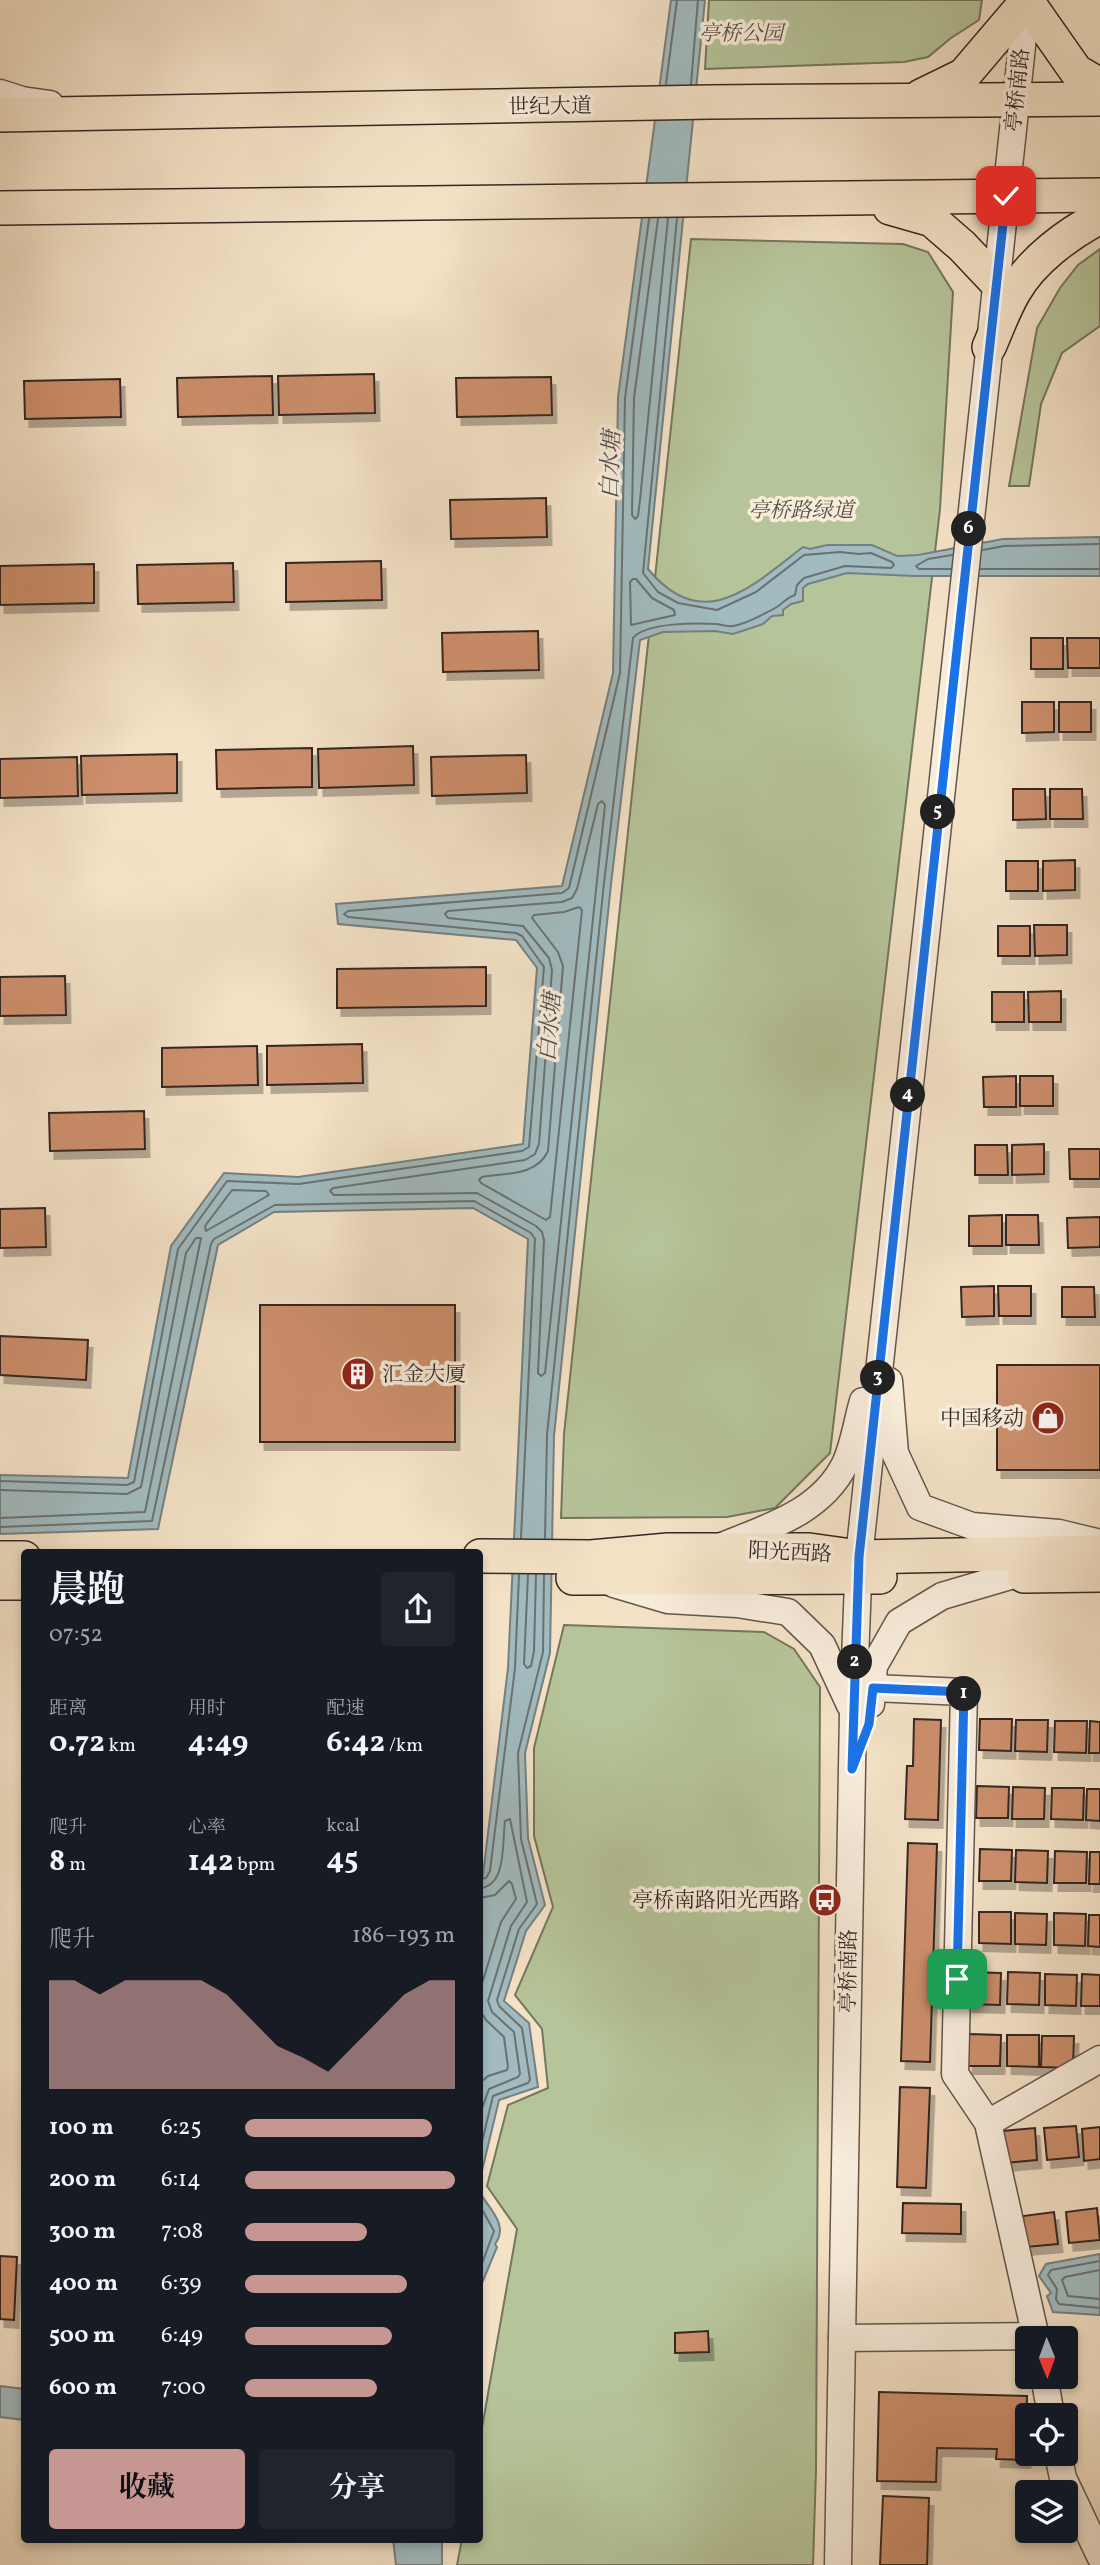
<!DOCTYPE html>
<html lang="zh">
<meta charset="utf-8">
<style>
:root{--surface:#171b24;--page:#20242c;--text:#f1f3f6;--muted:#9ea1a6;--accent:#c59692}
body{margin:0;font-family:Vollkorn,"Noto Serif SC",serif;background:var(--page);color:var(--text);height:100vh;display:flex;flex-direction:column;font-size:26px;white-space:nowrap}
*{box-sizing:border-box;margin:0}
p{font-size:23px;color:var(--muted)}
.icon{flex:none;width:38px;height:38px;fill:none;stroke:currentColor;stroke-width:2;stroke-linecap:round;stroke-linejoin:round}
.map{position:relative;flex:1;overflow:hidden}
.side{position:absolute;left:21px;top:1549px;width:462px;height:994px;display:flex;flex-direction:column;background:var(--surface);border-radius:7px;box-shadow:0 4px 10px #0003}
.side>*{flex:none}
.needle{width:46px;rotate:179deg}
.buttons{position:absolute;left:1015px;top:2326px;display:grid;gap:14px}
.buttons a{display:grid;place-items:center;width:63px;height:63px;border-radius:7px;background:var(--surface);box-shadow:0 4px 10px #0003;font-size:35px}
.pin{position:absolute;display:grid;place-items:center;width:60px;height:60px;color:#fff;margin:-30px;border-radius:14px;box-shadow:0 4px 10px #0006}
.km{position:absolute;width:35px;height:35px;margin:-18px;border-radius:50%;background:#222;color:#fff;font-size:19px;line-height:35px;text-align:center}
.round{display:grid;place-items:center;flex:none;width:74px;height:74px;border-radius:7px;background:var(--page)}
.summary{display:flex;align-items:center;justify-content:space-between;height:119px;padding:0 28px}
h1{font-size:38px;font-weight:700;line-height:52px}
.figures{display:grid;grid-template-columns:repeat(3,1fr);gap:10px;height:119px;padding:7px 28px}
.figures div{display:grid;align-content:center}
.figures b{font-size:30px;font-weight:700}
.figures small{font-size:19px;font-weight:400}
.figures p{font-size:19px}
.chart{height:196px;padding:14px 28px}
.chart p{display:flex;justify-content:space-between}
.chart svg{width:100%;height:126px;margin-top:7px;fill:var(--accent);opacity:.7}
.primary-button{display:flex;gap:14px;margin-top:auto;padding:14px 28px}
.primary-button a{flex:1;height:80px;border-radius:7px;background:var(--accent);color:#111;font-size:28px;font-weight:700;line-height:80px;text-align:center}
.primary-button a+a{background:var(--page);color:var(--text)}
ul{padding:0 28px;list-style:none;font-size:23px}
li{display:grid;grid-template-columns:112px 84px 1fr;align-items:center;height:52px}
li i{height:18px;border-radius:9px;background:var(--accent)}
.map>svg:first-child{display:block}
.green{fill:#b6c499;stroke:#75765e;stroke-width:2}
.water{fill:#a1bbc0;stroke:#758081;stroke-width:2}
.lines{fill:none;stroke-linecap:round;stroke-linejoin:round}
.shore{stroke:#6a7271;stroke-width:2}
.building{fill:#cd8f6c;stroke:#342822;stroke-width:2;filter:url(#shadow)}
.minor-casing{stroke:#64564b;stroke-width:29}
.major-casing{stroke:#342822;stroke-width:36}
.minor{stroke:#f8ecdb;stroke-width:26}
.major{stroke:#f4e2c7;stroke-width:33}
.route-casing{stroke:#fff;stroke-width:14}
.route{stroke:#1a73e8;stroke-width:9}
.labels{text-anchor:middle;stroke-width:7;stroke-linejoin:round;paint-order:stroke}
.park-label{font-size:21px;font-style:italic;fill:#544f40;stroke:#f8ecdb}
.street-label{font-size:21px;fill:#342822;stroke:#f8ecdb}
.poi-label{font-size:21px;fill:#342822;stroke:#f8ecdb;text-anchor:end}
.water-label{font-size:23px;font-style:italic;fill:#4f4d4a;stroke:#f8ecdb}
</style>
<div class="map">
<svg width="1100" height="2565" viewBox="0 0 1100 2565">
<defs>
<filter id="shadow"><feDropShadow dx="4.5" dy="8" stdDeviation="0" flood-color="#0004"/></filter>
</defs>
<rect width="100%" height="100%" fill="#f4e2c7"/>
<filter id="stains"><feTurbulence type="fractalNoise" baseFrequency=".00286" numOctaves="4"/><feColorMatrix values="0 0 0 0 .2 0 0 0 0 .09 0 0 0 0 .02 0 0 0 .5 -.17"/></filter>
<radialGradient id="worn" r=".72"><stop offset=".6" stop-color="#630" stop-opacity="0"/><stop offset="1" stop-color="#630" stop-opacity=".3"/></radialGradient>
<!-- green -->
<g class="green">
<path d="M709 0H982L979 20 951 38 928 57 904 62 705 69Z"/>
<path d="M691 239 903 244 928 252 953 292 940 509 830 1453 775 1508 727 1517 561 1518 564 1434Z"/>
<path d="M1100 249V326L1062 353 1041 404 1029 486H1009L1037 328 1060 288 1078 265Z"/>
<path d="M564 1625 764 1632 794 1649 820 1687 816 2470 813 2565H457L462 2539H480V2439L517 2229 487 2186 508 2105 548 2088 542 2029 515 1995 553 1907 534 1836V1748Z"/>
</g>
<!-- water -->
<g class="water">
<path d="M671 0H705L648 569C703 636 752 586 803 547L810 549 827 545H872L897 556 918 555 1003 539 1100 537V576H914L847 573 808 584 803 588V601L791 604 783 610V615L772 616 763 624 733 634 715 631 663 632 640 640 611 884 554 1436 550 1653 525 1753 528 1838 545 1905 526 1931 504 2001 529 2023 538 2087 499 2100 480 2179V1899L508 1668 528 1239 473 1208 274 1212 218 1245 158 1529 0 1534V1475L128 1478 171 1246 224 1173 298 1177 523 1144 537 968 516 940 338 924 336 904 562 886 613 673 618 397Z"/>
<path d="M480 2193C490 2209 509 2226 495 2244L497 2247 480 2288Z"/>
<path d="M1100 2254V2315L1053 2312 1047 2296 1051 2293 1039 2276 1046 2264Z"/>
<path d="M0 2386 24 2389V2420L0 2417Z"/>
<path d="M393 2539H442V2565H396Z"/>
</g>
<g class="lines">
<!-- shore -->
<g class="shore">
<path d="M666 84 677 0"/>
<path d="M691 84 698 0"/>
<path d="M658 219 634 398 632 515 635 519 638 516 640 500 668 218"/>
<path d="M983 550 1004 546 1100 544"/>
<path d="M951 569H919L916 566 928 559 952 555"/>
<path d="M981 569H1100"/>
<path d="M633 579H636L652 598 674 610 675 615 631 625 630 582Z"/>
<path d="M602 801 605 805 545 1373 541 1376 538 1373 544 1240 542 1232 536 1226 477 1193 334 1195 330 1191 333 1188 525 1160 535 1154 539 1144 552 970 549 958 523 926 448 918 445 914 448 911 562 902 572 898 577 889 598 804Z"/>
<path d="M579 907 582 910 550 1217 546 1220 481 1183 479 1180 482 1177C505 1173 537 1176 548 1151L563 966 558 952 532 918 534 915 564 912Z"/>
<path d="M232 1190 266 1191 269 1195 206 1231 205 1226Z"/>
<path d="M0 1481 127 1485 134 1482 178 1249 227 1181 299 1184 522 1151 529 1147 544 967 522 936 516 933 348 917 344 914 348 911 562 893 569 888 620 673 625 398 649 219"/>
<path d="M0 1490 127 1494 141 1487 186 1253 196 1238H201L145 1512 0 1518"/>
<path d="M0 1527 152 1521 211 1244 214 1239 275 1205 474 1201 531 1233 535 1239 521 1538"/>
<path d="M545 1538 547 1435 604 883 633 638C646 622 698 623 717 624 722 625 728 627 733 626 744 625 768 612 777 607 783 603 786 598 795 595L797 585 804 578 845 566 891 568 894 565 892 562 871 553 859 554 840 552 804 555 756 592 717 610 678 603 658 592 643 573 677 218"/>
<path d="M528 1575 524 1664 527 1668 531 1666 534 1651 536 1575"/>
<path d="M480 1879 486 1878 490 1871 515 1668 519 1575"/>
<path d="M480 1888C507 1886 502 1842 505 1821L510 1819 527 1902 511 1926 488 2001 492 2012 514 2032 520 2074 518 2077 489 2089 480 2114"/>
<path d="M480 1898 495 1895 509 1881 512 1884 516 1899 501 1922 480 1990"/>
<path d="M480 2010 486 2020 504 2037 508 2067 507 2070 488 2076 480 2083"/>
<path d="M480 2150 493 2096 528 2083 530 2080 522 2028 499 2006 497 2000 519 1929 537 1904 521 1839 518 1753 543 1652 544 1575"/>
<path d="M480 2206 494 2231 480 2269"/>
<path d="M1100 2261 1051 2270 1048 2275 1057 2289 1056 2299 1059 2304 1100 2308"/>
<path d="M1100 2270 1065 2277 1062 2280 1068 2296 1100 2299"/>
</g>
</g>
<!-- building -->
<g class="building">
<path d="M374 374 375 413 279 415 278 376Z"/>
<path d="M272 376 273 415 178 417 177 378Z"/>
<path d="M551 377 552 415 457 417 456 378Z"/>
<path d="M120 379 121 417 25 419 24 381Z"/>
<path d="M546 498 547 537 451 539 450 500Z"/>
<path d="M381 561 382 600 286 602V563Z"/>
<path d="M233 563 234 602 138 604 137 565Z"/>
<path d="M94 564V603L0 605V566Z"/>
<path d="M538 631 539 670 443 672 442 633Z"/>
<rect x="1031" y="638" width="32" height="31"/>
<path d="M1067 638H1100V668H1068Z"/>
<path d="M1022 702H1054V732L1022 733Z"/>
<rect x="1059" y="702" width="32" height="30"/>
<path d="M413 746 414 785 319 788 318 749Z"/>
<path d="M312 748V787L217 789 216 750Z"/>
<path d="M177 754V793L82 795 81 756Z"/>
<path d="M526 755 527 793 432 796 431 757Z"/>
<path d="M77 757 78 796 0 798V759Z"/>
<path d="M1013 789H1045L1046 819 1013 820Z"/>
<path d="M1050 789H1082L1083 819H1050Z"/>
<path d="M1075 860V890L1043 891V861Z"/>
<rect x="1006" y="861" width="32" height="30"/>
<path d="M1034 925H1067V955L1035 956Z"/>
<rect x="998" y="926" width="32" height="30"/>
<path d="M486 967V1006L337 1008V969Z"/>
<path d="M65 976 66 1015 0 1016V977Z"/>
<path d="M1061 991V1022H1029L1028 992Z"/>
<rect x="992" y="992" width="32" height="30"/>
<path d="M362 1044 363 1083 267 1085V1046Z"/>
<path d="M257 1046 258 1085 162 1087V1048Z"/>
<path d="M1016 1076V1107H984L983 1077Z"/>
<rect x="1020" y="1076" width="33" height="30"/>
<path d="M144 1111 145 1149 50 1151 49 1113Z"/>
<path d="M1044 1144V1174L1012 1175V1145Z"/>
<path d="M975 1145H1007L1008 1175H975Z"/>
<path d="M1069 1149H1100V1179H1070Z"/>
<path d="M45 1208 46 1247 0 1248V1209Z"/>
<path d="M1002 1215V1246H969V1216Z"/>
<path d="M1006 1215H1038L1039 1245H1006Z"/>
<path d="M1100 1217V1247L1068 1248 1067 1218Z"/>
<path d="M994 1286V1316L962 1317 961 1287Z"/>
<path d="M998 1286H1031V1316H999Z"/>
<path d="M1062 1287H1094L1095 1317H1062Z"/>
<rect x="260" y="1305" width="195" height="137"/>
<path d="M0 1336 88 1340 86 1380 0 1375Z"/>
<rect x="997" y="1365" width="103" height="105"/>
<path d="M914 1719 941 1720 938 1820 905 1819 907 1766H913Z"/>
<path d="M980 1719H1012L1011 1751 979 1750Z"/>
<path d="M1016 1720H1048L1047 1752 1015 1751Z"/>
<path d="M1055 1721H1087L1086 1753 1054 1752Z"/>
<path d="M1090 1721 1100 1722V1753H1089Z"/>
<path d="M977 1786 1009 1787 1008 1818H976Z"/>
<path d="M1013 1787 1045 1788 1044 1819H1012Z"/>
<path d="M1052 1788H1084L1083 1820 1051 1819Z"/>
<path d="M1087 1789H1100V1821L1086 1820Z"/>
<path d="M908 1843 937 1844 930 2062 901 2061Z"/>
<path d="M980 1849 1012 1850 1011 1881H979Z"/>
<path d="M1016 1850 1048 1851 1047 1883 1015 1882Z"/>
<path d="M1055 1851 1087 1852 1086 1883H1054Z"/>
<path d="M1090 1852H1100V1884H1089Z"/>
<path d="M979 1912H1011V1944L979 1943Z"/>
<path d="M1015 1913 1047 1914 1046 1945 1015 1944Z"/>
<path d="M1054 1913 1086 1914 1085 1946 1054 1945Z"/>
<path d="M1089 1915H1100V1947L1088 1946Z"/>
<path d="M969 1972 1001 1973 1000 2005 968 2004Z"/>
<path d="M1008 1972 1040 1973 1039 2005 1007 2004Z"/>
<path d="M1045 1974 1077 1975 1076 2006 1045 2005Z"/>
<path d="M1082 1974 1100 1975V2006H1081Z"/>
<path d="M969 2034 1001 2035 1000 2066H968Z"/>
<path d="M1007 2035H1039V2067L1007 2066Z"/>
<path d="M1042 2036H1074L1073 2068 1041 2067Z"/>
<path d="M900 2087 930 2088 926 2188 897 2187Z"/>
<path d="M1076 2126 1079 2157 1047 2160 1044 2128Z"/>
<path d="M1100 2127V2159L1084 2161 1082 2129Z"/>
<path d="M1035 2128 1037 2160 1006 2163 1003 2131Z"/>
<path d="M903 2203 961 2204V2234L902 2233Z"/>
<path d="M1097 2208 1100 2240 1069 2243 1066 2212Z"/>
<path d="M1054 2212 1058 2244 1026 2247 1023 2216Z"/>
<path d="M0 2256 17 2257 14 2320 0 2319Z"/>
<path d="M708 2331 709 2352 675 2353V2333Z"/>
<path d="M879 2392 1027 2396 1026 2460 996 2459 997 2449 937 2448 936 2482 877 2481Z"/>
<path d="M883 2496 929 2498 927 2565H880Z"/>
</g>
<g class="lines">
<defs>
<g id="minor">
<path d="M0 93 22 100 50 104"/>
<path d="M889 1381 895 1453 920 1507 972 1526 1059 1533 1100 1543"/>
<path d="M722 1546C769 1527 821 1512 845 1464 854 1445 857 1421 863 1401"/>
<path d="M614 1584 668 1600 737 1604 788 1612 822 1645 850 1705"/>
<path d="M873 1688 964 1692 955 2074 988 2123 1036 2338"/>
<path d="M871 1704 874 1666 899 1622 942 1596 1010 1576"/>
<path d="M988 2123 1100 2059"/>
<path d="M842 2338 1036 2336"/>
<path d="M1044 2376 1051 2415"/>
<path d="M1058 2454 1063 2478 1100 2556"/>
<path d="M838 2565 853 1711 859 1557 1027 0"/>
</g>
<g id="major">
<path d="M921 96 964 75 1027 1 1076 71 1100 85"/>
<path d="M0 115 710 102 1100 99"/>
<path d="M0 208 1100 195"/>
<path d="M890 208 932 220 962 246 996 282"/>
<path d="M989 347C997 329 1004 309 1014 292 1032 260 1068 234 1100 217"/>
<path d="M480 1556 591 1557 668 1550H809L859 1557 1100 1552"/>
<path d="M0 1558H24"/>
<path d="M1024 1576 1100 1575"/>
<path d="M573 1578 880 1577"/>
<path d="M0 1583H24"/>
</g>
</defs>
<!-- minor casing -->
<use href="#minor" class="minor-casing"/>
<!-- major casing -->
<use href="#major" class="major-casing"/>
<!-- minor -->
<use href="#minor" class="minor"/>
<!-- major -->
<use href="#major" class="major"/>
</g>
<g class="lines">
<defs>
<path id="route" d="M957 1979 964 1692 873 1688 869 1724 852 1769 859 1557 1006 196"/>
</defs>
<!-- route casing -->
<use href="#route" class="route-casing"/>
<!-- route -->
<use href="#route" class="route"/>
</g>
<!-- icons -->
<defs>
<symbol id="building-disc" viewBox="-11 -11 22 22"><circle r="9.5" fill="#8f2418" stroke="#f8ecdb"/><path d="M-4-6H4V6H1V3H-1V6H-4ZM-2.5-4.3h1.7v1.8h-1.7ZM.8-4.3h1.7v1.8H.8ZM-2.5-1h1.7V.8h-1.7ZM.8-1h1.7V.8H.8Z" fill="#fff"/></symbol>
<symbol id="shop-disc" viewBox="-11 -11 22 22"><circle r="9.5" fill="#8f2418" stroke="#f8ecdb"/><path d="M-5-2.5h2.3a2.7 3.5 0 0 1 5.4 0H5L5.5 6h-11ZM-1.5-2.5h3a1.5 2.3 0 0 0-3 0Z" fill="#fff"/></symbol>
<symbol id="bus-disc" viewBox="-11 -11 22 22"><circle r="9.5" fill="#8f2418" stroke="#f8ecdb"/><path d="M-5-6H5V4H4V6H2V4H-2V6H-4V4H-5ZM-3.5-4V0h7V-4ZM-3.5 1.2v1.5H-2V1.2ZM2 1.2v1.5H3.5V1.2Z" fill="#fff"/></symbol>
</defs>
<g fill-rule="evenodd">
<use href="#building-disc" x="339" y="1355" width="38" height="38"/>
<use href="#shop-disc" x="1029" y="1399" width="38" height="38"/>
<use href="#bus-disc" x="806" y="1881" width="38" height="38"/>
</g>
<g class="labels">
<!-- park labels -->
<g class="park-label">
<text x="741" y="40">亭桥公园</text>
<text x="801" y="517">亭桥路绿道</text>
</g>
<!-- street labels -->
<g class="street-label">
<text transform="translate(1017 90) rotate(-84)" y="7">亭桥南路</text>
<text transform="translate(550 106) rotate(-1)" y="7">世纪大道</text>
<text transform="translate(790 1552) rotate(3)" y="7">阳光西路</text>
<text transform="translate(848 1971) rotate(-89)" y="7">亭桥南路</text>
</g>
<!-- poi labels -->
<g class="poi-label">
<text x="382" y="1381" text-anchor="start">汇金大厦</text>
<text x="1024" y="1425">中国移动</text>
<text x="800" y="1907">亭桥南路阳光西路</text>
</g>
<!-- water labels -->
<g class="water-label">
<text transform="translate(610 465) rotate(-88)" y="8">白水塘</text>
<text transform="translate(549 1027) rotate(-85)" y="8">白水塘</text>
</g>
</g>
<rect width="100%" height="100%" filter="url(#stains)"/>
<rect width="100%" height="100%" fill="url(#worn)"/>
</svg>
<div class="buttons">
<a><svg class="needle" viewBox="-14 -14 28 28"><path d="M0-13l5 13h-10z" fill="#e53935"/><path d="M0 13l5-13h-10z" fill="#9ea1a6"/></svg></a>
<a><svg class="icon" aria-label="locate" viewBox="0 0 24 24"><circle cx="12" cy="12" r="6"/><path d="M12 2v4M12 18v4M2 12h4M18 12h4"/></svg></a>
<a><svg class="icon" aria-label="layers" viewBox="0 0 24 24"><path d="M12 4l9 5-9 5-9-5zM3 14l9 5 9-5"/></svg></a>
</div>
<div class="pin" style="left:957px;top:1979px;background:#1e9e55"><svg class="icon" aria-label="arrive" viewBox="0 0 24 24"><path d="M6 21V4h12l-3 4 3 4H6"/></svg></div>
<div class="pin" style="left:1006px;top:196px;background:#d93025"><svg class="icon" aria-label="check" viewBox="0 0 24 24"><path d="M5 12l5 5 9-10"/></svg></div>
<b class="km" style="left:964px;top:1694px">1</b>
<b class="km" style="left:855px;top:1662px">2</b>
<b class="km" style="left:878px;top:1378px">3</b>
<b class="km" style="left:908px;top:1095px">4</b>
<b class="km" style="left:938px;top:812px">5</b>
<b class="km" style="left:969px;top:529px">6</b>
<section class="side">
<div class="summary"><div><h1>晨跑</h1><p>07:52</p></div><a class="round"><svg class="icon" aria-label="share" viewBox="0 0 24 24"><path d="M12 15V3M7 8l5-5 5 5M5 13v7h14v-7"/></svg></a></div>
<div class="figures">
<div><p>距离</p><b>0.72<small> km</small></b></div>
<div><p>用时</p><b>4:49</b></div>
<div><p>配速</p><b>6:42<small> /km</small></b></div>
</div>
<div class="figures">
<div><p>爬升</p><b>8<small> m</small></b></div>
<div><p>心率</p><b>142<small> bpm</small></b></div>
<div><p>kcal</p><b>45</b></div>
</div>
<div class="chart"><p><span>爬升</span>186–193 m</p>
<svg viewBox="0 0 160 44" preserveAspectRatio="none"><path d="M0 44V6L10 6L20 11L30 6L40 6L50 6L60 6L70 11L80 20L90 29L100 33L110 38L120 29L130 20L140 11L150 6L160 6V44z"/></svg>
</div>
<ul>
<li><b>100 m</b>6:25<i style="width:89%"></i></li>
<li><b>200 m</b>6:14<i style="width:100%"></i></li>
<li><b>300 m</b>7:08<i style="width:58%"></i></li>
<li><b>400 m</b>6:39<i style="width:77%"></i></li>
<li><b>500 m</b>6:49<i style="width:70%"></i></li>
<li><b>600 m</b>7:00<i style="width:63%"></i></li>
</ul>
<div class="primary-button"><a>收藏</a><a>分享</a></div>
</section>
</div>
